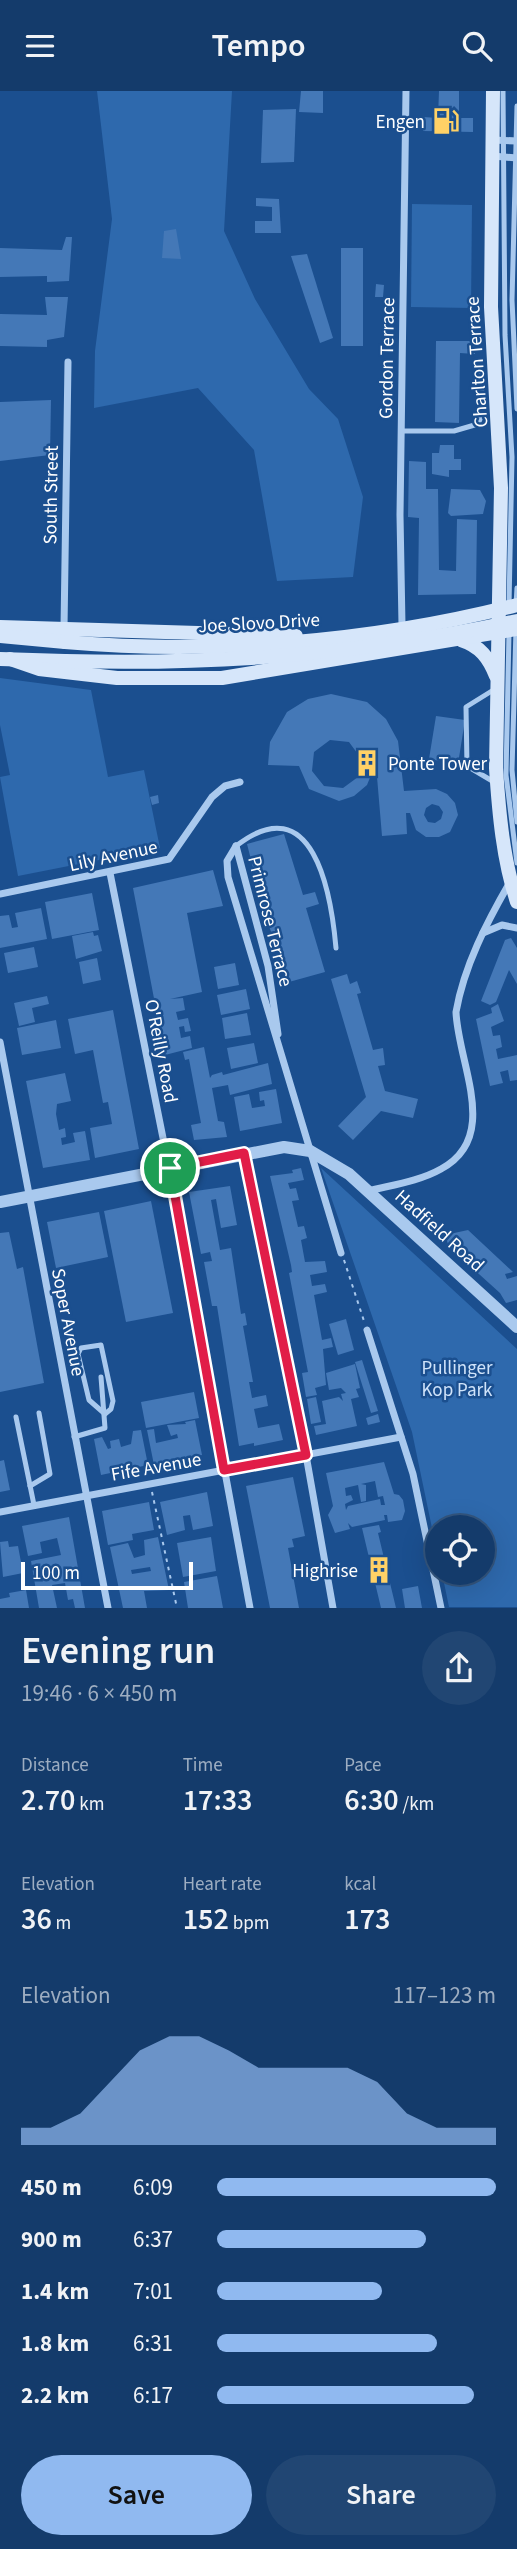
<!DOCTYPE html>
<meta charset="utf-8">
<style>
:root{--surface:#143b6b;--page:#214673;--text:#f1f3f6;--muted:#9dadc1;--line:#33557e;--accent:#90b9f0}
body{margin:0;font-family:"Source Sans 3",sans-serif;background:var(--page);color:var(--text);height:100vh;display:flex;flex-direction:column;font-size:26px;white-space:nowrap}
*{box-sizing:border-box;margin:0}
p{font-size:23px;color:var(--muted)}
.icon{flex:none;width:38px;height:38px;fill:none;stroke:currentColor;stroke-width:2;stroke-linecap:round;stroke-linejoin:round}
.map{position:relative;height:1517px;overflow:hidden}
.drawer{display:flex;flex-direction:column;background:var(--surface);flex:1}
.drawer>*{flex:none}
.buttons{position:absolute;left:425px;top:1424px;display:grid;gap:14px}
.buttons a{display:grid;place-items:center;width:70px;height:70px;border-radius:50%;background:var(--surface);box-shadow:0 7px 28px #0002,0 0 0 2px var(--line);font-size:35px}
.scale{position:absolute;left:21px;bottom:18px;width:172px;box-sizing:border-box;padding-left:7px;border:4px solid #fff;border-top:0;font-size:19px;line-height:24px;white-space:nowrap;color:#fff;-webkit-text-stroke:5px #1b4f8f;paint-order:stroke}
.pin{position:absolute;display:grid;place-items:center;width:60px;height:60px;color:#fff;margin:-30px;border:4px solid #fff;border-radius:50%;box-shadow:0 2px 7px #0007}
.round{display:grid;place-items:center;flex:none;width:74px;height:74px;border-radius:37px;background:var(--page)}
.headline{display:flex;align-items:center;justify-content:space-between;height:119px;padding:0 21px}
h1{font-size:38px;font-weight:600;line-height:52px}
.figures{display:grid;grid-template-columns:repeat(3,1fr);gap:10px;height:119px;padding:7px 21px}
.figures div{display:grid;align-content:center}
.figures b{font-size:30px;font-weight:600}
.figures small{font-size:19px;font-weight:400}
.figures p{font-size:19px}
.chart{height:196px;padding:14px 21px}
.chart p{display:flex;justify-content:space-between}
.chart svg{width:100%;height:126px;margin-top:7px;fill:var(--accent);opacity:.7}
.primary-button{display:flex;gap:14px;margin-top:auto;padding:14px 21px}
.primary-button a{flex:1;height:80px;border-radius:42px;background:var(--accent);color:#111;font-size:28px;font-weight:600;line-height:80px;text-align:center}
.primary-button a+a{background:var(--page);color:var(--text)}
ul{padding:0 21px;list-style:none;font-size:23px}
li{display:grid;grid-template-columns:112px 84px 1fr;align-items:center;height:52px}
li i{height:18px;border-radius:9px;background:var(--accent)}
header{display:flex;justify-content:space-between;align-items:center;height:91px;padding:0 21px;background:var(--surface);font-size:32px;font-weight:600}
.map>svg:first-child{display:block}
.green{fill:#2e69ad}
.building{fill:#4478b7;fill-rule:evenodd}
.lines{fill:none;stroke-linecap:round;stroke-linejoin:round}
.path{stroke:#a9c9ee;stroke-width:2;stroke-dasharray:3.5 5;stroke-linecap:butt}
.service{stroke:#a9c9ee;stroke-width:5}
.minor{stroke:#a9c9ee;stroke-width:7}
.tertiary{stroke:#a9c9ee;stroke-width:12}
.secondary{stroke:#d6e6fa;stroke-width:14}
.secondary-bridge{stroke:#d6e6fa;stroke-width:14}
.route-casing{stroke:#fff;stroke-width:14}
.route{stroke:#e11d48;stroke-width:9}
.labels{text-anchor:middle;stroke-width:5;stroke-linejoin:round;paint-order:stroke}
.poi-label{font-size:19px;fill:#fff;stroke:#1b4f8f;text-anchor:end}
.street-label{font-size:19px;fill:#fff;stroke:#1b4f8f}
.park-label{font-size:19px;fill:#cfe3fa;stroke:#1b4f8f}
</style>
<header><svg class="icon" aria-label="menu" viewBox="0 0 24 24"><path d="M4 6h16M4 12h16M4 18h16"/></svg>Tempo<svg class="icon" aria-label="search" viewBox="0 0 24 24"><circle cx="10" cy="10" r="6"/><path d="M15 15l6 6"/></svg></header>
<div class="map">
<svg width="517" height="1517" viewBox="0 0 517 1517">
<rect width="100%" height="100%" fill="#1b4f8f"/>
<!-- green -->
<g class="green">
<path d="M97 0H232L224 140 255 208 309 298 338 328 363 406 353 486 277 490 254 359 198 297 94 317 95 260 112 128Z"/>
<path d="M412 113 472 114 471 217 411 216Z"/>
<path d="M0 587 91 599 108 686 144 679 160 757 18 785 0 686 10 684 0 634Z"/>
<path d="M321 1077 517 1258V1516H449L442 1482H483V1437H438L437 1461 412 1341Z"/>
</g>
<!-- building -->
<g class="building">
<path d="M301 0H323V22L299 21Z"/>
<path d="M439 0H459V27H473V41L423 40V26L438 27Z"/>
<path d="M296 18 294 71 261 72 263 19Z"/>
<path d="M256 107 279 108 281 142H255V130H272V116L256 115Z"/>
<path d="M176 138 181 168 162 167 164 140Z"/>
<path d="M66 146H72L69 190 47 191V185L0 186V157L62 159Z"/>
<rect x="341" y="157" width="22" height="98"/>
<path d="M307 163 333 247 320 252 291 165Z"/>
<path d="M376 193 384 194 383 206H375Z"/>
<path d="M45 206H68L64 246 47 249V256L0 255V223L47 224Z"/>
<path d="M436 250H475V263L460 262 459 332 435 331Z"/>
<path d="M51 309 50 364 0 370V311Z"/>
<path d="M440 354H454V368H461V379H449V386L432 383V362H439Z"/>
<path d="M409 370 426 371V398H438L439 479 456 480 457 428 477 429 476 503 418 504 419 427 408 426Z"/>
<path d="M451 398 480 399 486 410 483 423 451 425 448 422Z"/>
<path d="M331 603 367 611 386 628 398 650 404 700 436 698 447 703 455 712 458 724 450 741 439 746H426L416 739 410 722H406L407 743 382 745 376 674 372 662 373 679 367 694 354 705 339 710 309 698 299 675 268 674 270 651 287 621 308 608ZM330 649 349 651 360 666 358 686 343 697 324 695 312 680 314 661ZM432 713 439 715 443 721 441 728 435 732 428 731 424 724 426 717Z"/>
<path d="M436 625 465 629 458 673 429 668Z"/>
<path d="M158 704 159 712 152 714 150 706Z"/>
<path d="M284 743 303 804 315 801 319 813 306 817 325 881 289 891 265 824 247 753Z"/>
<path d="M213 779 223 815 187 822 202 901 170 908 183 907 185 919 176 921 178 929 188 927 191 940 185 941 184 935 179 936 181 947 190 945 192 957 165 964 158 945 161 944 153 918H156L133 797Z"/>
<path d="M92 802 99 839 52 848 45 811Z"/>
<path d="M41 817 47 848 0 857V825L9 824 12 837 18 836 15 822Z"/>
<path d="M93 841 94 845 98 844 102 860 76 868 72 845Z"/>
<path d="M511 847 517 857V893L509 879 496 911 490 914 481 910 505 849Z"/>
<path d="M34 856 38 876 8 882 4 862Z"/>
<path d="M97 867 101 889 83 893 79 871Z"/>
<path d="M235 872 239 894 218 898 214 876Z"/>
<path d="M347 883 350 893 357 890 361 902 357 903 373 959 383 957 385 974 378 975 385 1000 418 1008 413 1027 381 1020 353 1049 338 1035 366 1006 331 888Z"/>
<path d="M246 898 250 918 221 924 217 904Z"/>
<path d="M47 905 49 913 32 917 35 931 19 935 14 912Z"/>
<path d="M498 913 504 930 491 936 493 945 500 944 502 956 496 958 498 968 517 964V989L510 990 508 979 500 981 503 992 490 995 476 928 492 922 491 917Z"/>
<path d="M113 919 139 1058 95 1067 90 1037 112 1033 108 1011 103 1012 93 959 75 963 68 928Z"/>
<path d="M247 922 251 944 225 948 222 927Z"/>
<path d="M56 929 61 957 22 964 17 937Z"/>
<path d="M254 952 258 972 231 978 227 957Z"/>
<path d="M204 956 210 987 212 984 222 981 223 984 268 972 272 993 230 1004 228 994 212 997 218 1030 224 1031 227 1046 194 1049 191 1034 201 1032 189 968 185 969 183 961Z"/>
<path d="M65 982 71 1010 57 1013 56 1023 59 1039 65 1037 66 1046 61 1047 62 1054 75 1051 73 1042 85 1040 90 1069 43 1077 26 990Z"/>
<path d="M276 998 282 1032 240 1040 234 1006 249 1003 252 1017 265 1015 264 1009 260 1010 259 1001Z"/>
<path d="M301 1077 304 1089 288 1092 290 1098 296 1097 299 1109 292 1110 298 1136 304 1135 307 1147 301 1149 305 1171 325 1170 327 1181 310 1184 312 1195 325 1193 327 1201 314 1204 322 1249 331 1247 333 1256 323 1258 326 1294 315 1297 317 1304 306 1306 302 1282 308 1281 289 1182 292 1181 291 1174 270 1085 293 1082 292 1079Z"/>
<path d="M230 1095 237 1134 221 1137 216 1108 211 1109 220 1159 231 1157 241 1223 245 1222 247 1234 243 1235 253 1291H249L252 1307 266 1304 268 1315 254 1318 258 1337 279 1333 283 1349 254 1355V1352L239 1355 217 1215H212L204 1171 212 1170 210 1161 201 1163 189 1101Z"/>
<path d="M151 1110 173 1222 126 1231 104 1120Z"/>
<path d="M99 1121 108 1166 56 1177 47 1131Z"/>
<path d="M468 1139 513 1181 505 1183 507 1188 517 1185V1209L506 1212 500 1202 449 1156 445 1144Z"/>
<path d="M9 1141 17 1178 23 1176 44 1292 0 1301V1142Z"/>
<path d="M346 1228 354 1259 338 1264 329 1233Z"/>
<path d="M362 1269 378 1320 371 1322 355 1271Z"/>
<path d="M355 1273 360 1297 356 1298 359 1306 351 1308 357 1335 316 1344 314 1335 326 1333 322 1310 339 1306 343 1310 341 1303 346 1302 341 1297 329 1299 326 1282Z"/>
<path d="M194 1301 199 1327 146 1337 141 1311Z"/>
<path d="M316 1306 321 1331 311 1333 307 1308Z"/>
<path d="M378 1323 380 1331 368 1334 366 1327Z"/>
<path d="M195 1329 202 1364 154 1374 147 1339 154 1338 156 1352 178 1347 177 1343 171 1345 167 1334 186 1333 185 1331Z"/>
<path d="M141 1339 148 1374 101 1384 94 1348 102 1346 108 1358 111 1357 110 1350 119 1348 121 1356 131 1353 133 1340Z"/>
<path d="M4 1369 10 1399 0 1401V1370Z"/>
<path d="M384 1371 394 1403 399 1404 403 1409 405 1420 402 1429 388 1431 387 1424H384L385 1429 352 1436 348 1432 350 1438 335 1442 328 1424 333 1415 326 1382ZM375 1390 378 1406 383 1405 385 1414H381L380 1408 348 1415 346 1419 345 1413 353 1409 351 1404 346 1405 345 1397 358 1394 361 1411 366 1410V1394L361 1393Z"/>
<path d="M293 1386 305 1445 292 1448 294 1456 288 1457 299 1517H270L246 1395Z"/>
<path d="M207 1401 213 1435 193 1439 190 1424 183 1425 185 1439 167 1444 160 1411Z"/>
<path d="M149 1411 154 1439 132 1443 133 1449 108 1454 102 1420Z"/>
<path d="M69 1426 85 1517H75L73 1508 68 1509 65 1492 52 1494 57 1517H39L31 1470 61 1464 57 1447 40 1451 42 1462 28 1465 22 1435Z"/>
<path d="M379 1434 381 1441 378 1442 396 1517H381L362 1437Z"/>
<path d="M158 1446 169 1499 144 1500 147 1517H123L110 1456 128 1452 134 1467 145 1464 144 1449ZM150 1476 151 1480 132 1483 131 1479Z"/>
<path d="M211 1446 216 1480 183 1486 177 1452Z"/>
<path d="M8 1450 9 1456 18 1455 23 1482 3 1486 0 1451Z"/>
<path d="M217 1485 223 1517H188L184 1491Z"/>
<path d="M418 1495 422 1517H405L402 1498Z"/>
<path d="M26 1499 29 1517H0V1508L10 1506 9 1502Z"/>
</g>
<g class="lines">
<!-- path -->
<g class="path">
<path d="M344 1169 364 1230"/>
<path d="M152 1401 177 1517"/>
</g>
<!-- service -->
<g class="service">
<path d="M503 0 505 244 512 366 509 514"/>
<path d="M517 15 512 209 517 318"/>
<path d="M401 340H454L478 333 483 321 480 274"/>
<path d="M516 514 517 497"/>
<path d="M516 538 512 679 517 731"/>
<path d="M509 542 506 684 517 772"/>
<path d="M494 691 467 675 466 616 495 598"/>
<path d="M236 755C313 695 331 801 336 857"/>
<path d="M101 1254 113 1310 111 1318 105 1323 89 1309 78 1263 81 1257Z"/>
<path d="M16 1326 34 1414"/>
<path d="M74 1346 105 1337 101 1286"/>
<path d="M30 1395 50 1383 39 1322"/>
</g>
<!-- minor -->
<g class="minor">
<path d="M493 49 517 50"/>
<path d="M492 65 517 67"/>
<path d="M402 534 400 424 406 0"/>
<path d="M64 537 68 271"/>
<path d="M236 755 227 770 228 786 341 1162"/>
<path d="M236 755 268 875 278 943"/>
<path d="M110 782 169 1077 250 1517"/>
<path d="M0 803 169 768 212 706 225 695 240 691"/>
<path d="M483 842 502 834 517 837"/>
<path d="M0 951 108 1517"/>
<path d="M244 1062 306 1364 333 1517"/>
<path d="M368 1100C392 1094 420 1090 441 1078 501 1046 458 973 456 921 464 875 487 831 510 791"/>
<path d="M367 1239 413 1383 441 1517"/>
<path d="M0 1421 401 1346"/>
</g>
<!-- tertiary -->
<path class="tertiary" d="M0 1111 284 1056 310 1060 349 1083 517 1236"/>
<!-- secondary -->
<g class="secondary">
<path d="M493 0 491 216 501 397 496 677C499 722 503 769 517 811"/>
<path d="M0 536 296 545"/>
<path d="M0 545 65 551"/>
<path d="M461 549C480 555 489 567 496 585"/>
<path d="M0 568 65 570"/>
<path d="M10 568 39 578 117 587H222L517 538"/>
</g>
<!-- secondary-bridge -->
<g class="secondary-bridge">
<path d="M65 551C214 564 372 551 517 514"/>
<path d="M65 570C223 574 362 563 517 530"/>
</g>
</g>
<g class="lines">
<defs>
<path id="route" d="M244 1062 306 1364 224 1379 170 1077Z"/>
</defs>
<!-- route casing -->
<use href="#route" class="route-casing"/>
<!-- route -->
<use href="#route" class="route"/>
</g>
<!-- icons -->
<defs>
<symbol id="fuel-bare" viewBox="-9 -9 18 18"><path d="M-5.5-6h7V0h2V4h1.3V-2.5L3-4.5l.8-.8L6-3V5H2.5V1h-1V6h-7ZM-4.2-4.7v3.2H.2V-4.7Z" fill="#ffd166" stroke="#1b4f8f" stroke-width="2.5" paint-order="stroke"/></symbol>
<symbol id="building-bare" viewBox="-9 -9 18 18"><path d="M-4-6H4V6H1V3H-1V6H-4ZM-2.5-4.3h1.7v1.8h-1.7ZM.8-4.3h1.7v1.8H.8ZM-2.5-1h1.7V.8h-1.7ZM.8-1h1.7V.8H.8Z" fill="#ffd166" stroke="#1b4f8f" stroke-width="2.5" paint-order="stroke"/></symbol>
</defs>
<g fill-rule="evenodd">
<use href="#fuel-bare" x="427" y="11" width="38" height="38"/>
<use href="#building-bare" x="348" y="653" width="38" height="38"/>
<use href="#building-bare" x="360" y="1460" width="38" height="38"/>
</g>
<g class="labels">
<!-- poi labels -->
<g class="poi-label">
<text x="425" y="37">Engen</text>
<text x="388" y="679" text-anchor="start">Ponte Tower</text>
<text x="358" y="1486">Highrise</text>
</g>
<!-- street labels -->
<g class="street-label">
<text transform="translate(386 267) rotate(-89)" y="7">Gordon Terrace</text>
<text transform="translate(476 271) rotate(-94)" y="7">Charlton Terrace</text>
<text transform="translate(50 404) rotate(-89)" y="7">South Street</text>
<text transform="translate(259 531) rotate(-3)" y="7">Joe Slovo Drive</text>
<text transform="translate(113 764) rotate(-12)" y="7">Lily Avenue</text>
<text transform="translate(271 830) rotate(76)" y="7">Primrose Terrace</text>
<text transform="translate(162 960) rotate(79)" y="7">O'Reilly Road</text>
<text transform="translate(440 1139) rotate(42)" y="7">Hadfield Road</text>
<text transform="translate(69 1231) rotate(79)" y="7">Soper Avenue</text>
<text transform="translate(156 1375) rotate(-10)" y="7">Fife Avenue</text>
</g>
<!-- park labels -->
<g class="park-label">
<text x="457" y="1283">Pullinger<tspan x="457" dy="22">Kop Park</tspan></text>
</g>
</g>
</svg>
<div class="buttons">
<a><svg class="icon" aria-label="locate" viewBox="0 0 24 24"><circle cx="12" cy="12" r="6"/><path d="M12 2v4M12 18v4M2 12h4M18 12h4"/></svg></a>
</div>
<div class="scale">100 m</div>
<div class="pin" style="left:170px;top:1077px;background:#1e9e55"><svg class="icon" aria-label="arrive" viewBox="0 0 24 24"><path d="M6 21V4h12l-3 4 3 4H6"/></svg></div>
</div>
<section class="drawer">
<div class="headline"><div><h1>Evening run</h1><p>19:46 · 6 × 450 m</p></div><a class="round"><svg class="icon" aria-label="share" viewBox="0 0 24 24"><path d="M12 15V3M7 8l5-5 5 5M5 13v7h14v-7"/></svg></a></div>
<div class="figures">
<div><p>Distance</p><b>2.70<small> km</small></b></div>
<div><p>Time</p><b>17:33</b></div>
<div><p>Pace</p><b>6:30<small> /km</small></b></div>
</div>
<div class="figures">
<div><p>Elevation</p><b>36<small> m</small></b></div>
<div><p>Heart rate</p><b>152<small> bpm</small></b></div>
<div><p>kcal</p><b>173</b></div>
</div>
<div class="chart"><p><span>Elevation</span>117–123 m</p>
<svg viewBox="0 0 160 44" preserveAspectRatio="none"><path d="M0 44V38L10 38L20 33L30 22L40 11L50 6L60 6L70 11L80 17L90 17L100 17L110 17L120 22L130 33L140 38L150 38L160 38V44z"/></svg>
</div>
<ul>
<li><b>450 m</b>6:09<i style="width:100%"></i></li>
<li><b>900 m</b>6:37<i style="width:75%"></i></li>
<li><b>1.4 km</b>7:01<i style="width:59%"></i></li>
<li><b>1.8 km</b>6:31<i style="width:79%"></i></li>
<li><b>2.2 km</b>6:17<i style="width:92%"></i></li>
</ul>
<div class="primary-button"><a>Save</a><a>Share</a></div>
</section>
